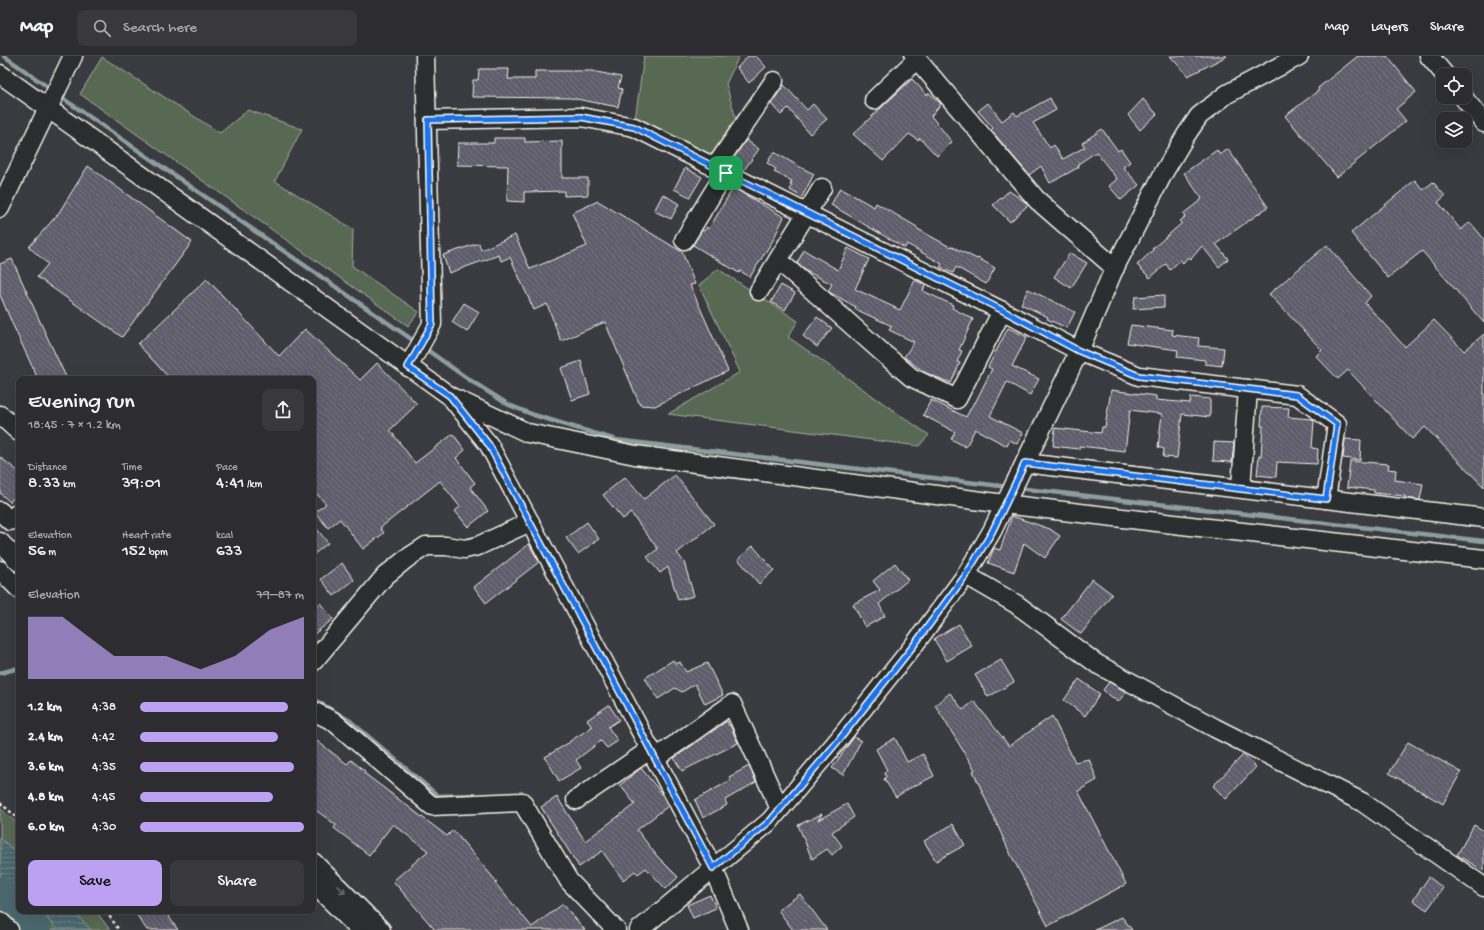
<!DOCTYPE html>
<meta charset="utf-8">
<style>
:root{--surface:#2c2c31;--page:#38383d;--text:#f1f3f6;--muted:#a6a7ab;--line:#48484d;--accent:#bca0f2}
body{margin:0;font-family:"Gochi Hand",sans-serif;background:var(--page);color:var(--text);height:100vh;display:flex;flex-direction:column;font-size:15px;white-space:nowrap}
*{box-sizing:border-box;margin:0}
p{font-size:13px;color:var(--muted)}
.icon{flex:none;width:22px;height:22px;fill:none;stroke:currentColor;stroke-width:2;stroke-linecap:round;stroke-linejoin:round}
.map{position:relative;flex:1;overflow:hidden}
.drawer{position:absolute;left:16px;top:320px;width:300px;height:538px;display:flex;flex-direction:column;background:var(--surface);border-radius:8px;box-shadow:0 4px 16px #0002,0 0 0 1px var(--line)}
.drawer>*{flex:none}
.tools{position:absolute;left:1436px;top:12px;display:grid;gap:8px}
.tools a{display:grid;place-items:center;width:36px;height:36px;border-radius:8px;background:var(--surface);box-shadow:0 4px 16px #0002,0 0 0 1px var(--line);font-size:20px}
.pin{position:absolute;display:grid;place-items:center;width:34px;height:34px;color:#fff;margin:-17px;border-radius:8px;box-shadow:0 2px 6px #0006}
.round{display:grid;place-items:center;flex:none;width:42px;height:42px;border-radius:8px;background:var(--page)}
.headline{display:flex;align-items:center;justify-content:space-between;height:68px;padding:0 12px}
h1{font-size:22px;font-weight:600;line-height:30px}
.figures{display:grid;grid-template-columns:repeat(3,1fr);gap:6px;height:68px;padding:4px 12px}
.figures div{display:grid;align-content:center}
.figures b{font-size:17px;font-weight:600}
.figures small{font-size:11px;font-weight:400}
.figures p{font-size:11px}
.chart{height:112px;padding:8px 12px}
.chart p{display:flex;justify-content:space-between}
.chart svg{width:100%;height:72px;margin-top:4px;fill:var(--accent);opacity:.7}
.button{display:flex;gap:8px;margin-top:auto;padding:8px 12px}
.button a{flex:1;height:46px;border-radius:8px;background:var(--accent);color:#111;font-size:16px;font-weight:600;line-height:46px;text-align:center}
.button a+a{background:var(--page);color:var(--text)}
ul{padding:0 12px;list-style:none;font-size:13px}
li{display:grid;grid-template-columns:64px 48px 1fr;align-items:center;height:30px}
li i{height:10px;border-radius:5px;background:var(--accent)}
header{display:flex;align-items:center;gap:24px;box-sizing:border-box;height:56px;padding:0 20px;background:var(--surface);border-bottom:1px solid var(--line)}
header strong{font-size:19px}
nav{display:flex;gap:22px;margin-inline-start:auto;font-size:14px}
.search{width:280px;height:36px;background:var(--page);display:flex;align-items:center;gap:10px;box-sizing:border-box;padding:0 14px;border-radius:8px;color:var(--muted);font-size:15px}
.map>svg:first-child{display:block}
.green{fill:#586953;stroke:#a6ad9e}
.water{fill:url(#water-rules);stroke:#8e9e9e}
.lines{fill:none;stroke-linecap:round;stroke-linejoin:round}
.stream{stroke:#8e9e9e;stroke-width:4.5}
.river{stroke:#4a676d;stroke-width:27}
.building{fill:url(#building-back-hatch);stroke:#f4f1e8}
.minor-casing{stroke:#f4f1e8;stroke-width:21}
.path{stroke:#f4f1e8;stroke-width:2.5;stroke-dasharray:3 3;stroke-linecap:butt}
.minor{stroke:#2a2d2e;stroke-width:18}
.oneway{stroke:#71726f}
.route-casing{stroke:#fff;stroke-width:8}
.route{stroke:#1a73e8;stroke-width:5}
</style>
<header>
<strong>Map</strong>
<div class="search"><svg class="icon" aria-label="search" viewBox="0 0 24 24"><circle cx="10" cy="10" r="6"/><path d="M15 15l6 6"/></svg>Search here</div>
<nav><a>Map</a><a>Layers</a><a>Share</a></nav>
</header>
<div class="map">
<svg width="1484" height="874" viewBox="0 0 1484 874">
<defs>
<pattern id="water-rules" width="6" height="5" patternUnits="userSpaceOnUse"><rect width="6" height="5" fill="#4a676d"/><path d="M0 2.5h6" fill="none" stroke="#657d82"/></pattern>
<pattern id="building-back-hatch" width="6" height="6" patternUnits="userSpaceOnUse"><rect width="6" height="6" fill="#5e5b6c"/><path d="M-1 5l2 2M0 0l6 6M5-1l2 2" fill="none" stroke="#767381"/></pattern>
</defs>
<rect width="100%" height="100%" fill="#3a3b41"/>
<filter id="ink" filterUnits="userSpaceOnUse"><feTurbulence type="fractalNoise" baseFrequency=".025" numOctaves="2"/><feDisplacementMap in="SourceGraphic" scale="8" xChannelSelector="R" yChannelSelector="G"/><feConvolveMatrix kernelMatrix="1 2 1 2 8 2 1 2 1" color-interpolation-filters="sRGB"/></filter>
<g filter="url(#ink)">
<!-- green -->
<g class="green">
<path d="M644 0H739L726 28 738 70 719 105 634 71Z"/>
<path d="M102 1 220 77 248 54 302 73 275 125 353 173 352 210 419 256 408 270 80 38Z"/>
<path d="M718 213 798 265 788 281 929 379 919 390 668 358 740 316 699 229Z"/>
<path d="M0 752 19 769V855H96L110 874H0Z"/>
</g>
<!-- water -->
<g class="water">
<path d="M0 782 19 798V838L0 823Z"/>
<path d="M41 855H73L91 874H57Z"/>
</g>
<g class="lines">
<!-- stream -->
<g class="stream">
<path d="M4 0 52 34"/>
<path d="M58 39 417 287"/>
<path d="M423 291 468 323 509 349 534 359 616 384 1009 431"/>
<path d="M1017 432 1484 485"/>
<path d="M0 617 19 612"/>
<path d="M313 643 350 665 438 740 474 739"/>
</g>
<!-- river -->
<path class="river" d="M0 835 37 874"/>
</g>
<!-- building -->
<g class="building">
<path d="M748 0H756L766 11 749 27 737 12Z"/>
<path d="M1170 0H1227L1188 20Z"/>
<path d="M1358 0H1387L1416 36 1396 53 1406 65 1337 121 1285 60 1319 34 1318 32Z"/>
<path d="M479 13H509L508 23H535V15H592L621 21 618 32 622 33 618 51 571 42 472 41 473 24H478Z"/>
<path d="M912 23 927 39 929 37 941 48 931 60 952 86 937 100 920 82 918 84 909 78 883 105 853 78Z"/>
<path d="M784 29 807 54 813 48 827 63 810 78 788 52 781 59 771 48Z"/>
<path d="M1050 42 1056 54 1033 67 1050 92 1054 89 1063 103 1085 91 1082 87 1102 73 1118 95 1121 93 1130 106 1123 111 1139 129 1121 144 1109 130 1117 123 1096 96 1078 108 1079 111 1050 127 1041 110 1029 119 991 74 993 72 978 55 988 47 1002 65 1014 56 1017 60Z"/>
<path d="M1143 43 1157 58 1140 74 1128 59Z"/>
<path d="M494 82H525V86L562 85V122H588V139L564 140V135L524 136V146L507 145 508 110 457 109 458 87H494Z"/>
<path d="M746 84 759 93 744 114 731 106Z"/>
<path d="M1228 93 1268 151 1216 188 1228 203 1219 211 1202 190 1191 203 1188 201 1183 207 1180 204 1170 214 1166 208 1150 222 1137 209 1153 194 1152 193 1182 167 1180 165 1185 161 1183 158 1202 143 1184 117 1217 94 1220 99Z"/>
<path d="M774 96 800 111 814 118 802 141 790 134 792 130 790 129 792 125 774 116 776 113 767 107Z"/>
<path d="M88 110 192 186 122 281 37 221 48 208 29 191 58 158Z"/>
<path d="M685 112 702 121 690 141 674 133Z"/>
<path d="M1415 124 1423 134 1433 126 1445 140 1438 146 1461 174 1470 166 1484 183V267L1422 195 1388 222 1351 177Z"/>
<path d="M733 132 784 161 773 184 750 221 740 215 739 217 693 189 702 174 704 175 707 171 709 173Z"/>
<path d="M840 132 874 151 876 147 917 171 916 172 950 191 951 190 977 203 978 202 995 212 986 228 956 211 953 217 940 211 942 208 907 188 905 192 831 149Z"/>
<path d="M1009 135 1024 145 1028 149 1010 166 993 149Z"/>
<path d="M663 138 679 148 671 163 654 155Z"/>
<path d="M598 145 682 196 695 228 690 229 728 315 655 350 640 349 605 266 561 285 547 248 534 254 510 201 501 205 499 199 449 217 443 199 479 187 481 194 515 179 530 213 587 190 572 157Z"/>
<path d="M1327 189 1371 240 1365 247 1405 291 1434 264 1464 295 1484 278V431L1425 371 1412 383 1348 314 1338 323 1316 300 1322 294 1269 238Z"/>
<path d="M848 192 869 203 855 233 900 254 915 224 925 229 923 235 953 249 952 252 973 263 959 294 962 295 957 306 960 307 951 327 926 317 904 301 914 286 889 274 892 270 855 253 856 251 829 236 828 235 832 228 806 215 797 207 804 194 838 214Z"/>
<path d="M1070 197 1087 207 1071 232 1054 221Z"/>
<path d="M12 203 42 270 67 323H38L12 267 0 239V208Z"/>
<path d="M207 223 279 300 305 273 360 324 377 307 417 348 390 374 415 407 453 378 465 394 456 402 475 427 470 431 488 455 468 471 455 455 460 451 440 425 380 472 384 477 363 493 340 463 328 472 315 456 326 448 313 434V323H170L138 288Z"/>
<path d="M781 229 795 237 785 254 771 246Z"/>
<path d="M1028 233 1075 256 1067 272 1047 263 1048 261 1021 248Z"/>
<path d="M1164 239V251L1133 253 1135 241Z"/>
<path d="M464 247 479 256 467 276 452 266Z"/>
<path d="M817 261 832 272 817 291 803 280Z"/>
<path d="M1131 269 1173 274 1172 279 1199 282 1198 290 1224 292 1222 310 1205 308V304L1177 301 1178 294 1127 287Z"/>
<path d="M1008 272 1027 281 1012 310 1039 323 1030 339 1007 326 990 360 1023 377 1017 388 1010 384 1007 390 975 373 966 391 951 383 955 376 923 359 931 344 966 361 974 346 975 347 992 313 988 311Z"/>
<path d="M581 305 590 338 572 344 561 312Z"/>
<path d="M1111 334 1156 340V344L1190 347 1191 341 1210 343V361L1182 358 1177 402 1163 401 1164 393 1158 391 1162 358 1130 354 1125 395 1079 390V393L1053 390 1055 372 1101 377 1102 371H1105Z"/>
<path d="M1262 351 1289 352 1288 361 1312 363 1314 365 1312 392 1318 393 1317 408 1277 406 1276 421 1257 419 1259 400H1261L1263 370H1261Z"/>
<path d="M1345 383 1361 384 1360 404 1343 402Z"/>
<path d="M1214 386 1234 387 1232 406 1213 405Z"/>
<path d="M0 401 19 416V435L10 446 0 437Z"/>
<path d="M1350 405 1389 408 1388 413 1396 414 1395 424 1423 428 1420 444 1405 442V440L1374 437V434L1347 431Z"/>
<path d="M675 419 714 468 677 497 684 506 694 540 678 544 668 511 660 517 647 501 658 493 631 457 623 463 603 439 625 421 644 443Z"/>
<path d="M1012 460 1050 473 1060 480 1045 502 1024 487 1014 516 988 507 994 492 1000 494Z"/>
<path d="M587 466 599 483 578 498 566 482Z"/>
<path d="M313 468 328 487 313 499Z"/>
<path d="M529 488 539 506 486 547 474 531Z"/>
<path d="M753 490 774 514 759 528 738 503Z"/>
<path d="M342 507 354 524 334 540 321 523Z"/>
<path d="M895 507 908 524 879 548 885 560 865 571 853 548 880 534 873 525Z"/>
<path d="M1092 523 1112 538 1081 578 1061 563Z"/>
<path d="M320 547 333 563 313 579V553Z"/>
<path d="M959 568 972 590 947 605 934 583Z"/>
<path d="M673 604 676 608 680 606 686 616 707 607 723 639 705 648 695 628 682 636 675 632 658 643 645 622Z"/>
<path d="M1001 604 1014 626 988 641 975 619Z"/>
<path d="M1079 623 1100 638 1085 660 1064 644Z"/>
<path d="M1109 626 1126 636 1118 646 1103 634Z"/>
<path d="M950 637 963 654 974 645 1009 690 1052 660 1075 706 1089 703 1097 724 1078 735 1126 828 1048 870 1009 795 973 715 975 714 935 649Z"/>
<path d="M609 649 619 664 608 671 618 685 607 692 601 685 576 704 581 712 559 725 545 701 570 686V685L592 671 587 664Z"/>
<path d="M727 665 729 670 730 669 738 687 682 715 674 702Z"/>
<path d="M854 681 861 685 843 719 832 712Z"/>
<path d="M313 682 347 708 351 704 365 715 364 717 447 780 453 774 497 826 495 827 532 871 563 848 585 874H435L393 825 428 795 393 768 369 799 334 772 336 769 313 752Z"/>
<path d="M895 682 907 706 923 698 934 720 908 733 896 741 884 723 886 721 884 717 887 714 876 693Z"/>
<path d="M1408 686 1461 716 1443 748 1389 717Z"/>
<path d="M1243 699 1256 711 1226 743 1213 730Z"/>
<path d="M749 710 756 726 725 744 727 749 703 762 695 744 731 724 729 721Z"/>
<path d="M641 712 662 738 668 750 637 774 657 800 678 821 666 833 646 812 638 818 635 815 623 824 602 795 579 811 541 751 557 741 585 785 635 748 620 729Z"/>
<path d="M847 748 854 761 832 776 842 790 832 799 827 793 812 803 798 769 822 758 818 764Z"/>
<path d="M953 768 965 789 936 805 924 785Z"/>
<path d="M1474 769 1484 775V815L1457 799Z"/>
<path d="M1429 821 1443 832 1427 854 1413 844Z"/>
<path d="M800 838 827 874H793L778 854Z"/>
<path d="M710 839 716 852 693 862 687 849Z"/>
<path d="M134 855H165L178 874H147Z"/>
<path d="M1122 861 1132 874H1095Z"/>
</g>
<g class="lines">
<defs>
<g id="minor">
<path d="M914 0 1037 144 1115 212"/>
<path d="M1429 0 1445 19"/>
<path d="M0 18 450 340 489 389 713 812 739 874"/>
<path d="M1463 41 1484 67"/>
<path d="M874 44 917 3"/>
<path d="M427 64 581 61 634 71 1002 255 1079 295 1139 320 1297 339 1337 368 1326 443"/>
<path d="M715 111 774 25"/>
<path d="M0 152 73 0"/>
<path d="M684 184 725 117"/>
<path d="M778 204 884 298 911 321 957 343 1002 255"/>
<path d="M759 235 822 132"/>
<path d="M408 311 432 268 425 0"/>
<path d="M456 343 528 377 635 399 1004 448 1225 474 1484 503"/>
<path d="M0 359 19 376"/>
<path d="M1025 407 1484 462"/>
<path d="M1241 432 1248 333"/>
<path d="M0 455 10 465 19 456"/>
<path d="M0 486 19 506"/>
<path d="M0 514 19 533"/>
<path d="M966 519 1016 548 1097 608 1215 672 1362 746 1484 831"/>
<path d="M313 606 385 520 406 503 426 490H446L465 493 478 490 530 466"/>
<path d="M313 655 333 665 432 750 522 746 569 825 616 874"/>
<path d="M656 702 732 648 780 753"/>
<path d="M576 744 651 693"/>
<path d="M313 806 381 874"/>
<path d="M313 827 360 874"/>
<path d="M0 865 9 874"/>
<path d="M639 874 770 765 839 683 914 589 966 519 992 475 1079 295 1114 213 1164 116 1186 79 1199 60 1227 38 1299 0"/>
</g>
</defs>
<!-- minor casing -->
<use href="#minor" class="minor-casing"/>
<!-- path -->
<g class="path">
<path d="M0 747 19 763"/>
<path d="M106 855 119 874"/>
</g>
<!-- minor -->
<use href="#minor" class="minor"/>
</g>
<!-- one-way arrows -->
<defs><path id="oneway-shaft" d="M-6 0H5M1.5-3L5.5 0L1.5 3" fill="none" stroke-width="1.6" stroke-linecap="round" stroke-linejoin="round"/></defs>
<use class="oneway" href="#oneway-shaft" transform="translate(341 833) rotate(45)"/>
</g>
<g class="lines" filter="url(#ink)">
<defs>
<path id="route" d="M581 61 634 71 1002 254 1079 295 1139 320 1297 339 1337 368 1326 443 1025 407 992 476 966 519 914 589 839 684 770 765 713 812 489 389 450 340 408 311 432 268 428 64Z"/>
</defs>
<!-- route casing -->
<use href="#route" class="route-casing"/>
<!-- route -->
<use href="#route" class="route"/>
</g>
</svg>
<div class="tools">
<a><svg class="icon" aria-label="locate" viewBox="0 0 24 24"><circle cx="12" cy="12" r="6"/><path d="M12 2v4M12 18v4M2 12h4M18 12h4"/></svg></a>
<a><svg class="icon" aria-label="layers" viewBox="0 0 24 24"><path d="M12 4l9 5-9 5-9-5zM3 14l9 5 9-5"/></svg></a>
</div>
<div class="pin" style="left:726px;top:117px;background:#1e9e55"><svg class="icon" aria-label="arrive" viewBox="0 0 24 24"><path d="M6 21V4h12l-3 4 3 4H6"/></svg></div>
<section class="drawer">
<div class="headline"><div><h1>Evening run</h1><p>18:45 · 7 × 1.2 km</p></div><a class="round"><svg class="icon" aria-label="share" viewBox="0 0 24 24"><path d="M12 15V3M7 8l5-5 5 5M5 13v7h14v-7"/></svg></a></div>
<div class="figures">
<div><p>Distance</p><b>8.33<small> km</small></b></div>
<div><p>Time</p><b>39:01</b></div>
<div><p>Pace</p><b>4:41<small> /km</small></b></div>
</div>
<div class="figures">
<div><p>Elevation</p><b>56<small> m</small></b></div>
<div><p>Heart rate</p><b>152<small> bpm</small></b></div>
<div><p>kcal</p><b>633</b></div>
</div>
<div class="chart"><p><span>Elevation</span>79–87 m</p>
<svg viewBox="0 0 160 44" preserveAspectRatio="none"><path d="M0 44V6L10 6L20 6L30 14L40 22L50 30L60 30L70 30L80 30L90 34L100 38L110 34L120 30L130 22L140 14L150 10L160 6V44z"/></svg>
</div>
<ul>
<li><b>1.2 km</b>4:38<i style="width:90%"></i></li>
<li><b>2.4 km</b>4:42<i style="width:84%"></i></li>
<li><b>3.6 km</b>4:35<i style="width:94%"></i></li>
<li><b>4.8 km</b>4:45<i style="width:81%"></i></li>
<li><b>6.0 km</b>4:30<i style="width:100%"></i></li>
</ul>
<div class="button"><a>Save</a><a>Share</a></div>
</section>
</div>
